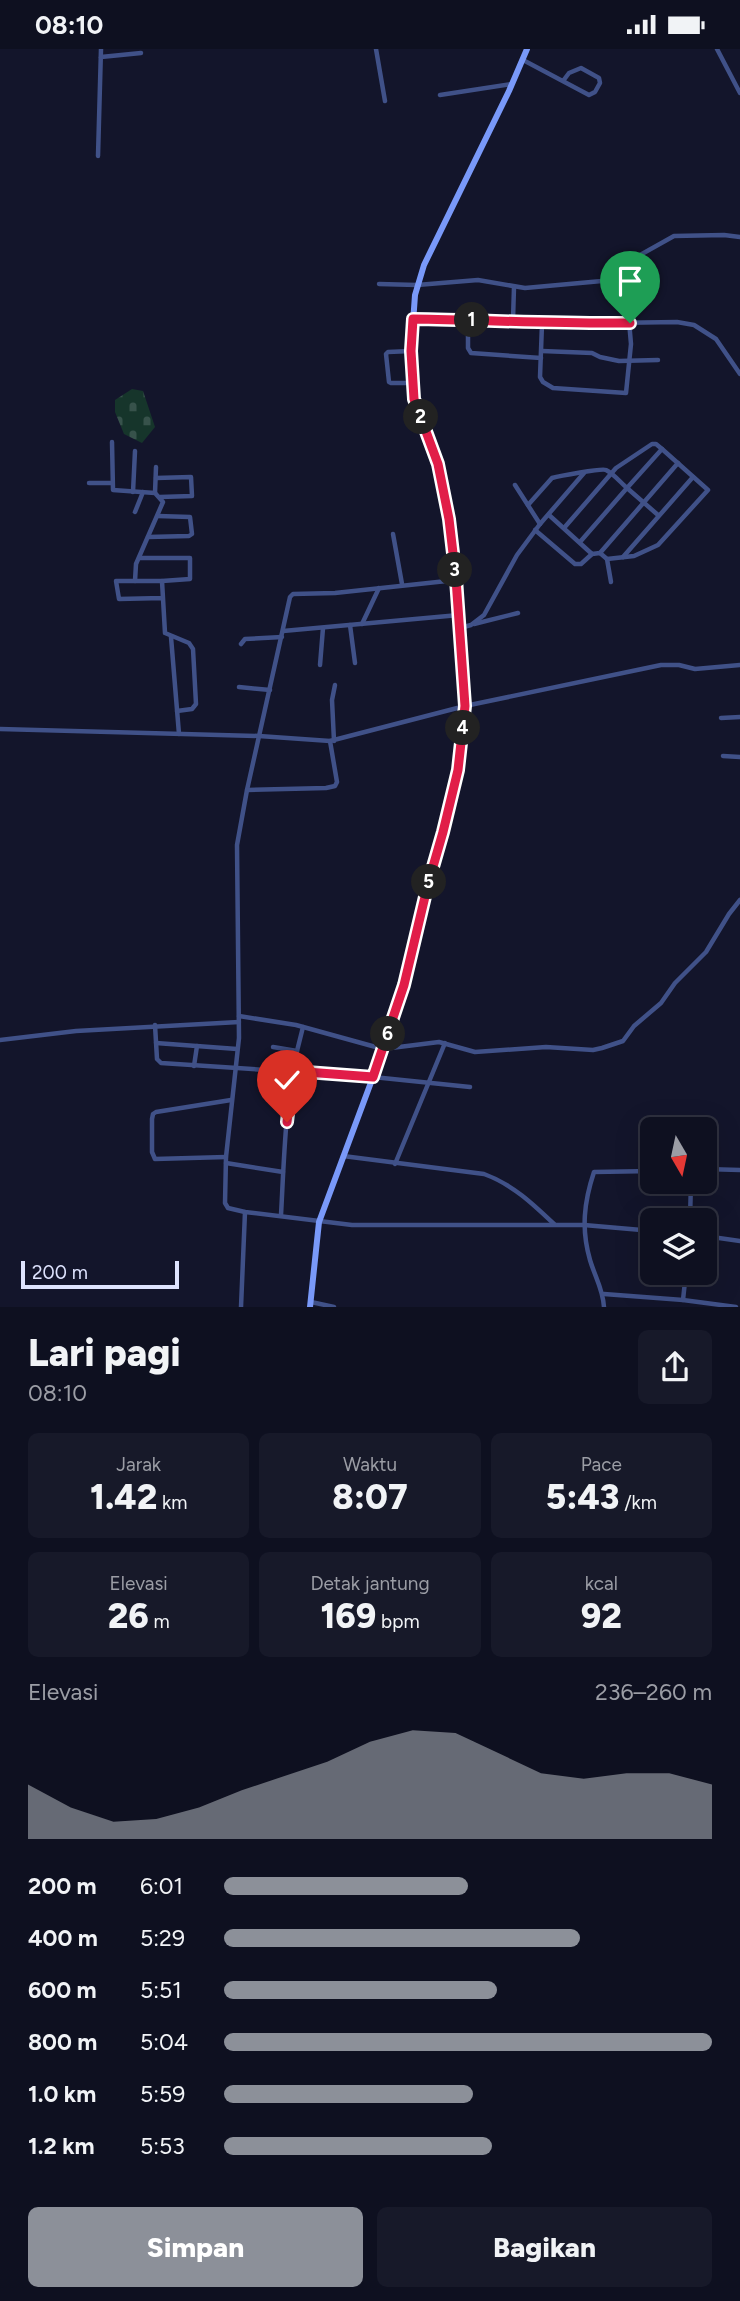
<!DOCTYPE html>
<html lang="id">
<meta charset="utf-8">
<style>
:root{--surface:#0e1020;--page:#171929;--text:#f1f3f6;--muted:#9b9da5;--line:#2e303e;--accent:#8c9099}
body{margin:0;font-family:Figtree,sans-serif;background:var(--page);color:var(--text);height:100vh;display:flex;flex-direction:column;font-size:26px;white-space:nowrap}
*{box-sizing:border-box;margin:0}
p{font-size:23px;color:var(--muted)}
.icon{flex:none;width:38px;height:38px;fill:none;stroke:currentColor;stroke-width:2;stroke-linecap:round;stroke-linejoin:round}
.map{position:relative;height:1258px;overflow:hidden}
.details{display:flex;flex-direction:column;background:var(--surface);flex:1}
.details>*{flex:none}
.needle{width:46px;rotate:171deg}
.fabs{position:absolute;left:640px;top:1068px;display:grid;gap:14px}
.fabs a{display:grid;place-items:center;width:77px;height:77px;border-radius:10px;background:var(--surface);box-shadow:0 7px 28px #0002,0 0 0 2px var(--line);font-size:35px}
.scale{position:absolute;left:21px;bottom:18px;width:158px;box-sizing:border-box;padding-left:7px;border:4px solid #dee3fe;border-top:0;font-size:19px;line-height:24px;white-space:nowrap;color:#dee3fe;-webkit-text-stroke:5px #13152b;paint-order:stroke}
.pin{position:absolute;display:grid;place-items:center;width:60px;height:60px;color:#fff;margin:-72px -30px;border-radius:50% 50% 50% 0;rotate:-45deg;box-shadow:0 0 7px #0007}
.pin .icon{rotate:45deg}
.km{position:absolute;width:35px;height:35px;margin:-18px;border-radius:50%;background:#222;color:#fff;font-size:19px;line-height:35px;text-align:center}
.round{display:grid;place-items:center;flex:none;width:74px;height:74px;border-radius:10px;background:var(--page)}
.summary{display:flex;align-items:center;justify-content:space-between;height:119px;padding:0 28px}
h1{font-size:38px;font-weight:800;line-height:52px}
.metrics{display:grid;grid-template-columns:repeat(3,1fr);gap:10px;height:119px;padding:7px 28px}
.metrics div{display:grid;align-content:center;border-radius:10px;background:var(--page);text-align:center}
.metrics b{font-size:35px;font-weight:800}
.metrics small{font-size:19px;font-weight:400}
.metrics p{font-size:19px}
.chart{height:196px;padding:14px 28px}
.chart p{display:flex;justify-content:space-between}
.chart svg{width:100%;height:126px;margin-top:7px;fill:var(--accent);opacity:.7}
.primary-button{display:flex;gap:14px;margin-top:auto;padding:14px 28px}
.primary-button a{flex:1;height:80px;border-radius:10px;background:var(--accent);color:#fff;font-size:28px;font-weight:800;line-height:80px;text-align:center}
.primary-button a+a{background:var(--page);color:var(--text)}
ul{padding:0 28px;list-style:none;font-size:23px}
li{display:grid;grid-template-columns:112px 84px 1fr;align-items:center;height:52px}
li i{height:18px;border-radius:9px;background:var(--accent)}
.status{display:flex;justify-content:space-between;align-items:center;height:49px;padding:0 35px;background:var(--surface);direction:ltr}
.status svg{height:19px;fill:currentColor}
.map>svg:first-child{display:block}
.cemetery{fill:url(#cemetery-stones)}
.lines{fill:none;stroke-linecap:round;stroke-linejoin:round}
.street{stroke:#405188;stroke-width:4.5}
.secondary{stroke:#7999f9;stroke-width:6}
.route-casing{stroke:#fff;stroke-width:14}
.route{stroke:#e11d48;stroke-width:9}
</style>
<div class="status"><b>08:10</b><svg viewBox="0 0 49 12"><path d="M0 12V9h3v3zM5 12V6h3v6zM10 12V3h3v9zM15 12V0h3v12zM26 1h20v11H26zM47 4h2v5h-2z"/></svg></div>
<div class="map">
<svg width="740" height="1258" viewBox="0 0 740 1258">
<defs>
<pattern id="cemetery-stones" width="16" height="16" patternUnits="userSpaceOnUse" patternTransform="scale(1.75)"><rect width="16" height="16" fill="#16352b"/><path d="M2 7V4a2 2 0 0 1 4 0v3zM10 15v-3a2 2 0 0 1 4 0v3z" fill="#37524b"/></pattern>
</defs>
<rect width="100%" height="100%" fill="#13152b"/>
<!-- cemetery -->
<path class="cemetery" d="M132 340 143 342 155 378 142 394 124 385 115 363V351Z"/>
<g class="lines">
<!-- street -->
<g class="street">
<path d="M376 0 385 52"/>
<path d="M717 0 740 44"/>
<path d="M101 8 141 4"/>
<path d="M523 11 589 46 595 43 600 34 599 29 581 19 569 24 563 32"/>
<path d="M440 46 512 35"/>
<path d="M98 107 101 0"/>
<path d="M379 235 417 236 478 231 525 239 624 230"/>
<path d="M413 270 513 271 542 275 677 273 694 276 716 290 740 325"/>
<path d="M468 271V299L471 304 541 309"/>
<path d="M513 271 514 238"/>
<path d="M542 275 540 328 543 333 553 339 626 344 631 295 624 215 674 187 724 186 740 188"/>
<path d="M411 302 388 303 386 305 389 333 391 334H412"/>
<path d="M542 302 592 304 600 308 619 312 658 311"/>
<path d="M112 393 113 441 155 444 163 453 136 515 135 532"/>
<path d="M156 429 191 428 192 447 160 448"/>
<path d="M89 434H112"/>
<path d="M515 436 540 475"/>
<path d="M133 443 135 402"/>
<path d="M155 444 156 418"/>
<path d="M528 456 552 429C559 427 602 419 606 421 614 425 621 434 627 439L662 400 708 441 658 496 634 507 607 510 600 504 592 505 549 466"/>
<path d="M135 463 143 443"/>
<path d="M564 479 616 419 652 395H656L662 400"/>
<path d="M535 481 575 515H581L592 505"/>
<path d="M393 485 402 535"/>
<path d="M148 488 189 487 192 485 190 468 158 467"/>
<path d="M580 493 627 439 658 466"/>
<path d="M600 504 678 414"/>
<path d="M623 508 693 428"/>
<path d="M140 509H190V530L162 532"/>
<path d="M607 510 611 533"/>
<path d="M456 531 335 544 293 545 290 548 247 741 237 796 239 989 226 1108 225 1154 228 1159 245 1163 352 1176H584L653 1182"/>
<path d="M162 549 119 550 116 532H162L165 584 189 594 193 600 196 655 192 660 177 662"/>
<path d="M362 575 379 539"/>
<path d="M474 575 518 564"/>
<path d="M350 576 355 614"/>
<path d="M460 579 471 576 484 566 517 506 540 475 584 424"/>
<path d="M283 582 459 566"/>
<path d="M171 588 179 685"/>
<path d="M241 595 245 590 282 588"/>
<path d="M320 616 323 579"/>
<path d="M239 638 270 641"/>
<path d="M721 669 740 668"/>
<path d="M0 680 259 687 330 692 465 657 661 616H679L695 620 740 616"/>
<path d="M334 692 332 651 335 636"/>
<path d="M723 707 740 708"/>
<path d="M247 741 326 739 335 737 337 733 330 692"/>
<path d="M239 967 296 976 383 1000 439 993 475 1003 546 998 593 1001 602 999 623 992 634 977 661 954 675 934 706 903 729 865 740 851"/>
<path d="M155 976 157 1010 161 1014 373 1028 470 1038"/>
<path d="M0 991 76 982 239 973"/>
<path d="M156 994 237 1000"/>
<path d="M273 998 297 1002C285 1056 284 1112 281 1166"/>
<path d="M297 1002 303 978"/>
<path d="M194 1017 197 997"/>
<path d="M343 1107 484 1125C512 1135 533 1155 554 1175"/>
<path d="M226 1108 155 1110 152 1103V1070L153 1065 156 1063 231 1051"/>
<path d="M226 1114 283 1123"/>
<path d="M395 1115 445 994"/>
<path d="M705 1120 740 1121"/>
<path d="M690 1171 691 1132"/>
<path d="M705 1187 740 1192"/>
<path d="M604 1245 683 1251 736 1258"/>
<path d="M683 1251 686 1223"/>
<path d="M311 1253 334 1258"/>
<path d="M241 1258 245 1163"/>
<path d="M604 1258C603 1240 595 1228 590 1211 581 1180 584 1153 594 1123L653 1122"/>
</g>
<!-- secondary -->
<path class="secondary" d="M310 1258 319 1173 373 1028 404 936 428 835 443 783 458 721 463 689 465 657 460 579 449 470 438 415 417 359 412 334 411 302 415 246 424 216 509 42 527 0"/>
</g>
<g class="lines">
<defs>
<path id="route" d="M287 1073 293 1022 373 1028 404 936 428 835 443 783 458 721 465 657 456 530 449 470 438 415 414 350 411 302 413 270C486 271 558 275 630 274"/>
</defs>
<!-- route casing -->
<use href="#route" class="route-casing"/>
<!-- route -->
<use href="#route" class="route"/>
</g>
</svg>
<div class="fabs">
<a><svg class="needle" viewBox="-14 -14 28 28"><path d="M0-13l5 13h-10z" fill="#e53935"/><path d="M0 13l5-13h-10z" fill="#9b9da5"/></svg></a>
<a><svg class="icon" aria-label="layers" viewBox="0 0 24 24"><path d="M12 4l9 5-9 5-9-5zM3 14l9 5 9-5"/></svg></a>
</div>
<div class="scale">200 m</div>
<div class="pin" style="left:630px;top:274px;background:#1e9e55"><svg class="icon" aria-label="arrive" viewBox="0 0 24 24"><path d="M6 21V4h12l-3 4 3 4H6"/></svg></div>
<div class="pin" style="left:287px;top:1073px;background:#d93025"><svg class="icon" aria-label="check" viewBox="0 0 24 24"><path d="M5 12l5 5 9-10"/></svg></div>
<b class="km" style="left:472px;top:271px">1</b>
<b class="km" style="left:421px;top:368px">2</b>
<b class="km" style="left:455px;top:521px">3</b>
<b class="km" style="left:463px;top:679px">4</b>
<b class="km" style="left:429px;top:833px">5</b>
<b class="km" style="left:388px;top:985px">6</b>
</div>
<section class="details">
<div class="summary"><div><h1>Lari pagi</h1><p>08:10</p></div><a class="round"><svg class="icon" aria-label="share" viewBox="0 0 24 24"><path d="M12 15V3M7 8l5-5 5 5M5 13v7h14v-7"/></svg></a></div>
<div class="metrics">
<div><p>Jarak</p><b>1.42<small> km</small></b></div>
<div><p>Waktu</p><b>8:07</b></div>
<div><p>Pace</p><b>5:43<small> /km</small></b></div>
</div>
<div class="metrics">
<div><p>Elevasi</p><b>26<small> m</small></b></div>
<div><p>Detak jantung</p><b>169<small> bpm</small></b></div>
<div><p>kcal</p><b>92</b></div>
</div>
<div class="chart"><p><span>Elevasi</span>236–260 m</p>
<svg viewBox="0 0 160 44" preserveAspectRatio="none"><path d="M0 44V25L10 33L20 38L30 37L40 33L50 27L60 22L70 17L80 10L90 6L100 7L110 14L120 21L130 23L140 21L150 21L160 25V44z"/></svg>
</div>
<ul>
<li><b>200 m</b>6:01<i style="width:50%"></i></li>
<li><b>400 m</b>5:29<i style="width:73%"></i></li>
<li><b>600 m</b>5:51<i style="width:56%"></i></li>
<li><b>800 m</b>5:04<i style="width:100%"></i></li>
<li><b>1.0 km</b>5:59<i style="width:51%"></i></li>
<li><b>1.2 km</b>5:53<i style="width:55%"></i></li>
</ul>
<div class="primary-button"><a>Simpan</a><a>Bagikan</a></div>
</section>
